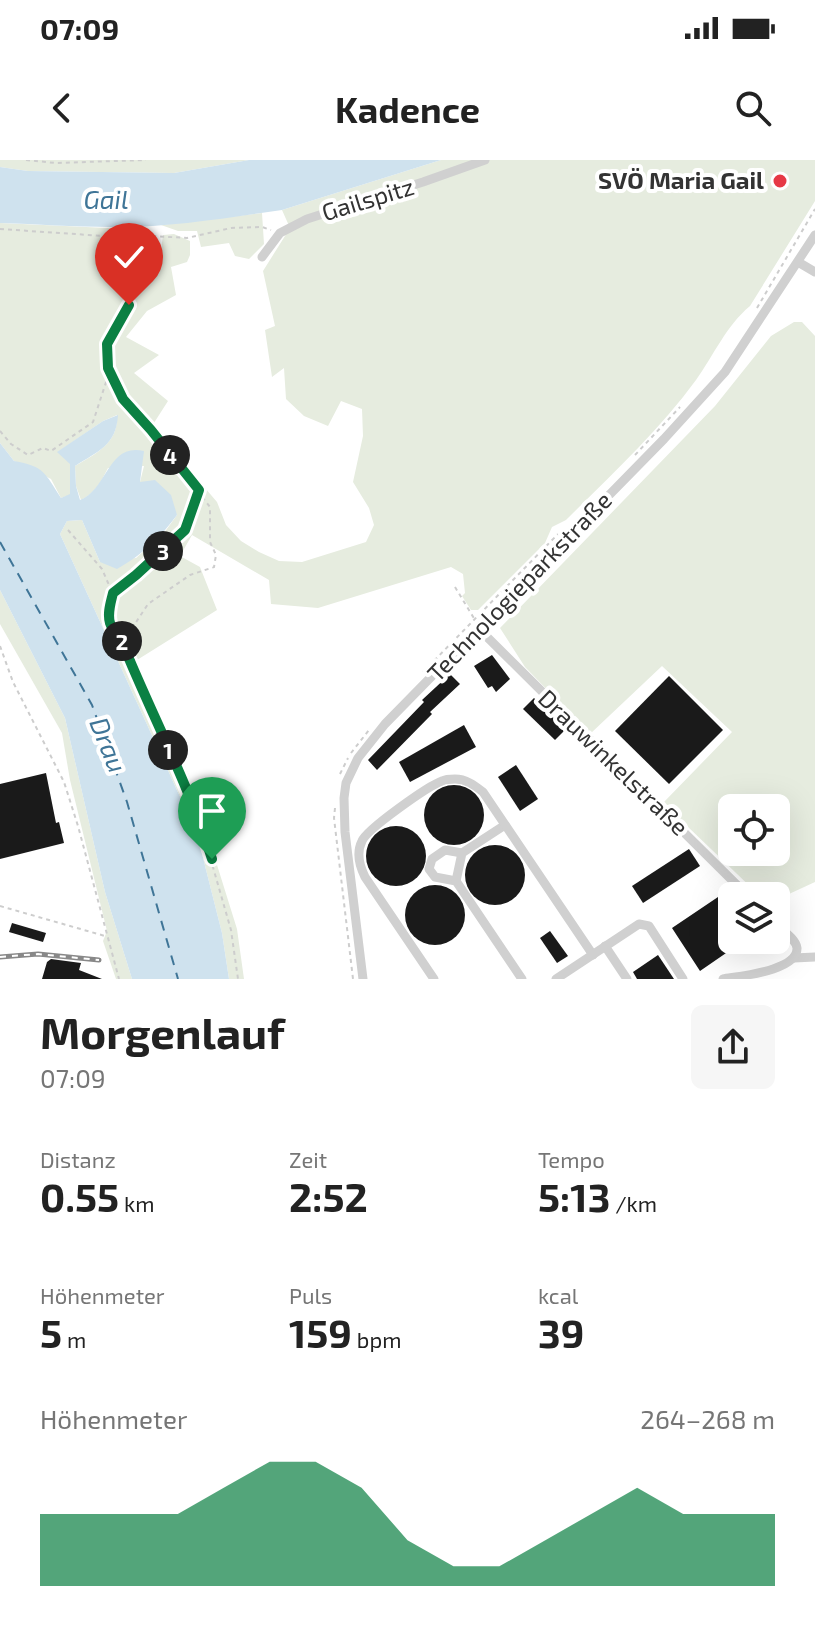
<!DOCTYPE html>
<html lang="de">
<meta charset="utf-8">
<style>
:root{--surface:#fff;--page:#f6f6f6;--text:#222;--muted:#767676;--accent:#0b8043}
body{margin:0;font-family:"Exo 2",sans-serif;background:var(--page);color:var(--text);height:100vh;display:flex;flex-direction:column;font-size:30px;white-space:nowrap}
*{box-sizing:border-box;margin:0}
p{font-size:26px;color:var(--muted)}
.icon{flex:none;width:44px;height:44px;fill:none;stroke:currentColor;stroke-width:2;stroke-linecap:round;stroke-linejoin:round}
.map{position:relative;height:819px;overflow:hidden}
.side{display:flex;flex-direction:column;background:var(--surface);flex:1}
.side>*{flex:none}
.tools{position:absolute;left:718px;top:634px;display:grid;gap:16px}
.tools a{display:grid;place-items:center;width:72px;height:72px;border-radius:12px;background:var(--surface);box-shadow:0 8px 32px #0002;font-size:40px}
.pin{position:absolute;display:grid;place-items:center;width:68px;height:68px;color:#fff;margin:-82px -34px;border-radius:50% 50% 50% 0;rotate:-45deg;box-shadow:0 0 8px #0007}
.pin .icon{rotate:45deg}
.km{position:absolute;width:40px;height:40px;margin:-20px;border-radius:50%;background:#222;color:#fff;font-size:22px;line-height:40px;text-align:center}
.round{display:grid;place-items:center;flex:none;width:84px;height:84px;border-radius:12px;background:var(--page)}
.summary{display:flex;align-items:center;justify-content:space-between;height:136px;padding:0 40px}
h1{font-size:44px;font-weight:700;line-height:60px}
.metrics{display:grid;grid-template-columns:repeat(3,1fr);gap:12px;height:136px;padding:8px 40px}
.metrics div{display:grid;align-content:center}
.metrics b{font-size:40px;font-weight:700}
.metrics small{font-size:22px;font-weight:400}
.metrics p{font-size:22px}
.chart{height:224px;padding:16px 40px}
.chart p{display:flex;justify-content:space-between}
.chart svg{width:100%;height:144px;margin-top:8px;fill:var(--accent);opacity:.7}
.status{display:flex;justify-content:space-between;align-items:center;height:56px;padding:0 40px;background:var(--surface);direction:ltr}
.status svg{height:22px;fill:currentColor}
header{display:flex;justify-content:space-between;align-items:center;height:104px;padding:0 40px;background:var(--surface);font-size:36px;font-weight:700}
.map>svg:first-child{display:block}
.green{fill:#e6ecdf;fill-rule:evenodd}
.water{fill:#cfe2ee}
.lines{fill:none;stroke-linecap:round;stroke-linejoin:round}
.ferry{stroke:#3f7597;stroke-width:2;stroke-dasharray:10 8;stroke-linecap:butt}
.building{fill:#1a1a1a}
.path{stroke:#cdcdcd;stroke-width:2;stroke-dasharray:4 4;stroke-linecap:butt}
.minor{stroke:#d0d0d0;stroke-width:9}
.rail-casing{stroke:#888;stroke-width:5}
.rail{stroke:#fff;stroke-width:2;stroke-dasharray:6;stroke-linecap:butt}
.route-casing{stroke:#fff;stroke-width:16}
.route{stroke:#0b8043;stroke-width:10}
.poi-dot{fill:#e63946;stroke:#fff;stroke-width:3}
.labels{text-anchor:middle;stroke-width:8;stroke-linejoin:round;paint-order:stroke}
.poi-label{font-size:24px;font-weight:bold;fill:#333;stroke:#fff;text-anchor:end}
.street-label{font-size:24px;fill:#333;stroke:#fff}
.water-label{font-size:26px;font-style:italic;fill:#3f7597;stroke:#fff}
</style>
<div class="status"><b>07:09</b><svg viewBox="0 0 49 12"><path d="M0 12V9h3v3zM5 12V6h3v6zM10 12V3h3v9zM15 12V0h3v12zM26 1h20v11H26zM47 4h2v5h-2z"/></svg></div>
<header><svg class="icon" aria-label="back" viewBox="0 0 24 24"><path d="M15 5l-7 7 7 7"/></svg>Kadence<svg class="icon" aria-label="search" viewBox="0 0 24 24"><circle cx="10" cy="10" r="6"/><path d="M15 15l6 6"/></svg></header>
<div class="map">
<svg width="815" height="819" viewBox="0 0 815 819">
<rect width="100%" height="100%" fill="#fff"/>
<!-- green -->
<g class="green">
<path d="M0 0H249L174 13 28 11 0 7Z"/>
<path d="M441 0H815V41L750 146C726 166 714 195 696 220 658 272 611 315 566 360L552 367 545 383 478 450H471L462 436 465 433 463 414 451 407 318 448 271 444 269 420 192 375 180 396 200 407 217 450 137 500 189 615 237 769 244 819H229L222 773 197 674 60 374 67 361 82 360 100 402 136 398 164 373 177 355 140 322 144 306 108 308C101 322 95 333 81 340L76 326 75 306C96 293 118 284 117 255L103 261 58 292 70 303V335L61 338 51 319 14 301 0 283V63L129 69 135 80 130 91 135 105 156 101 161 91 163 75 174 74 190 81V95L187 102 171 107 176 135 147 151 126 177 159 195 134 213 168 241 152 266 217 342 226 365 241 381 259 392 279 401 302 402 366 382 374 365 369 348 353 322 363 276 362 249 341 241 328 266 304 256 286 239 284 208 272 217 265 170 275 166 263 111 290 68 282 50Z"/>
<path d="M262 53 264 84 249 99 235 96 229 83 201 87 197 71H178L161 65Z"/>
<path d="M794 162H802L815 176V722L776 740V736H760L663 643 732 572 662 506 590 574 525 507 500 468 715 246 771 176ZM732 648H776V692H732Z"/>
<path d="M0 430 65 558 105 732 132 819H116L103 781 107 771 70 620 62 573 0 464Z"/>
</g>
<!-- water -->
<g class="water">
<path d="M249 0H441L282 50C226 58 167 68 111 67 74 67 37 64 0 63V7L28 11 174 13Z"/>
<path d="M118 255C116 286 98 291 75 306L76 326 80 340C107 330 108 282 144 291L140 322 155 320 171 335 177 355C160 378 142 395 117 409L100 402 82 360 67 361 60 374 197 674 222 773 229 819H132L105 732 65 558 0 430V283L14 301C44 306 45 313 61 338L70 334V304L57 292 103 261Z"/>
</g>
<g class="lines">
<!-- ferry -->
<path class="ferry" d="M0 382 92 545 127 642 178 819"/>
</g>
<!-- building -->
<g class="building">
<path d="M492 495 510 519 496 532 492 526 488 528 474 506Z"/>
<path d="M450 514 460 524 430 552 432 554 377 610 368 600 424 542 422 540Z"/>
<path d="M669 516 723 570 669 624 615 571Z"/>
<path d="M534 538 566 569 555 580 523 549Z"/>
<path d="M464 565 476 587 410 622 399 602Z"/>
<path d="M516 605 538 639 520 651 498 617Z"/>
<path d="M46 613 56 663 59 662 64 683 0 699V624Z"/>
<circle cx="454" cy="655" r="30"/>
<circle cx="396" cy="696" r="30"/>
<circle cx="495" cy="715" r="30"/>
<path d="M689 689 700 706 643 743 632 726Z"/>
<circle cx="435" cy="755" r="30"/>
<path d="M718 737 732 757V780H745L700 811 672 768Z"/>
<path d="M12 763 46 773 43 782 9 772Z"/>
<path d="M550 771 568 796 557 803 540 778Z"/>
<path d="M658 795 674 819H637L633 812Z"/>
<path d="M51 799 81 803 79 810 102 819H42L47 802Z"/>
</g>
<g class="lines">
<!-- path -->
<g class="path">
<path d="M26 0 56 3 146 0"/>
<path d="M0 69 104 76 135 73 145 80"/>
<path d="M757 148 815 49"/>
<path d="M0 271 11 284 28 295 43 288 51 291 93 262 110 210"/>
<path d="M635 295 680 247"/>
<path d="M198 331 185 370 136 415 113 433 109 451 110 464 123 482 166 585 196 648 231 770 238 819"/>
<path d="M68 370 102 409 112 432"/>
<path d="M455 427 475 460"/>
<path d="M123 482 148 444 190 415 214 407 216 395 210 382V347L151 270 123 239 108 208 107 184 129 145 128 103 137 88 153 76 187 78 231 68 262 67 271 70"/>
<path d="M0 486 13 522 64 622 78 666 119 819"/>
<path d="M423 512 558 374"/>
<path d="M351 593 369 570"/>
<path d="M340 614 348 598"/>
<path d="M335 648 334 658 353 819"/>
<path d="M0 746 105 776"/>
</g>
<!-- minor -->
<g class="minor">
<path d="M262 97 280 73 307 59 423 22 485 0"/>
<path d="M798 102 815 112"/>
<path d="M479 469 748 736"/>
<path d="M505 665 462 693 445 690 432 699 429 709 435 717 456 721 522 819"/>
<path d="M456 721 462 693"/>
<path d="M605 786 627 819"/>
<path d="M794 798 815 797"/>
<path d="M363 819 345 672 344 638 346 623 358 598 385 564 664 279 725 212 815 75"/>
<path d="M434 819 365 717C359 705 356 693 362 681 367 669 428 626 442 621 446 619 451 619 455 619 466 619 474 625 483 632L593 795"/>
<path d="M556 819 639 764 649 766 683 819"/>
<path d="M723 819C739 816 798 811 797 788 796 779 782 770 776 764"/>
</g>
<defs>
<path id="rail" d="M0 797 38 794 99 800"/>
</defs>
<!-- rail casing -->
<use href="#rail" class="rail-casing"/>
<!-- rail -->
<use href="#rail" class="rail"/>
</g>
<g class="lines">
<defs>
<path id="route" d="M129 145 107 184 108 208 123 239 151 270 199 330 185 370 136 415 113 433C111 442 107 453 110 463 114 474 125 488 130 501 158 567 191 631 212 699"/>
</defs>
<!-- route casing -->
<use href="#route" class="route-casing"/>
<!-- route -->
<use href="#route" class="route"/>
</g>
<!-- markers -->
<circle class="poi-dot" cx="780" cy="21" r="8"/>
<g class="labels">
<!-- poi labels -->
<g class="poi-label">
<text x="764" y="29">SVÖ Maria Gail</text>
</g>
<!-- street labels -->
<g class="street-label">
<text transform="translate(368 40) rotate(-17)" y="8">Gailspitz</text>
<text transform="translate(520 427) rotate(-46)" y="8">Technologieparkstraße</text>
<text transform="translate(613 603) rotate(44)" y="8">Drauwinkelstraße</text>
</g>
<!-- water labels -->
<g class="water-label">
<text x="106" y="49">Gail</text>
<text transform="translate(108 585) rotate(68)" y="9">Drau</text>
</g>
</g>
</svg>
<div class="tools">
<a><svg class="icon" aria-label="locate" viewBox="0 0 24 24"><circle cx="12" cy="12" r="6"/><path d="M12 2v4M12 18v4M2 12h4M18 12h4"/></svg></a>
<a><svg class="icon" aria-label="layers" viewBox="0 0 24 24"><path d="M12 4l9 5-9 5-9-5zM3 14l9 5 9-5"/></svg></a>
</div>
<div class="pin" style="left:212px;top:699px;background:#1e9e55"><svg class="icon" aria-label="arrive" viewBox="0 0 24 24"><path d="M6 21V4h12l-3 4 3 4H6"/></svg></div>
<div class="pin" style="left:129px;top:145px;background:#d93025"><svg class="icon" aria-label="check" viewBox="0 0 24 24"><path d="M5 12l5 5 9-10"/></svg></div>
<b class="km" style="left:168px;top:590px">1</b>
<b class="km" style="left:122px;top:481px">2</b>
<b class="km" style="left:163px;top:391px">3</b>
<b class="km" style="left:170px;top:295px">4</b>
</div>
<section class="side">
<div class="summary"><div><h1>Morgenlauf</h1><p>07:09</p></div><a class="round"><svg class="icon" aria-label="share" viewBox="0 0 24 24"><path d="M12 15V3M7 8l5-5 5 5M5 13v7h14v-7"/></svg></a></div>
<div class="metrics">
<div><p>Distanz</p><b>0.55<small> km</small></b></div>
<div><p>Zeit</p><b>2:52</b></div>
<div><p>Tempo</p><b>5:13<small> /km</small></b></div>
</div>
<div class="metrics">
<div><p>Höhenmeter</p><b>5<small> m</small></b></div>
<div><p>Puls</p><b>159<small> bpm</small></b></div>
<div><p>kcal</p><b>39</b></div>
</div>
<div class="chart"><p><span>Höhenmeter</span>264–268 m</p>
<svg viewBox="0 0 160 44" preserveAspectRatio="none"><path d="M0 44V22L10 22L20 22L30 22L40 14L50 6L60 6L70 14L80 30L90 38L100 38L110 30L120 22L130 14L140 22L150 22L160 22V44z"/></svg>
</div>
</section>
